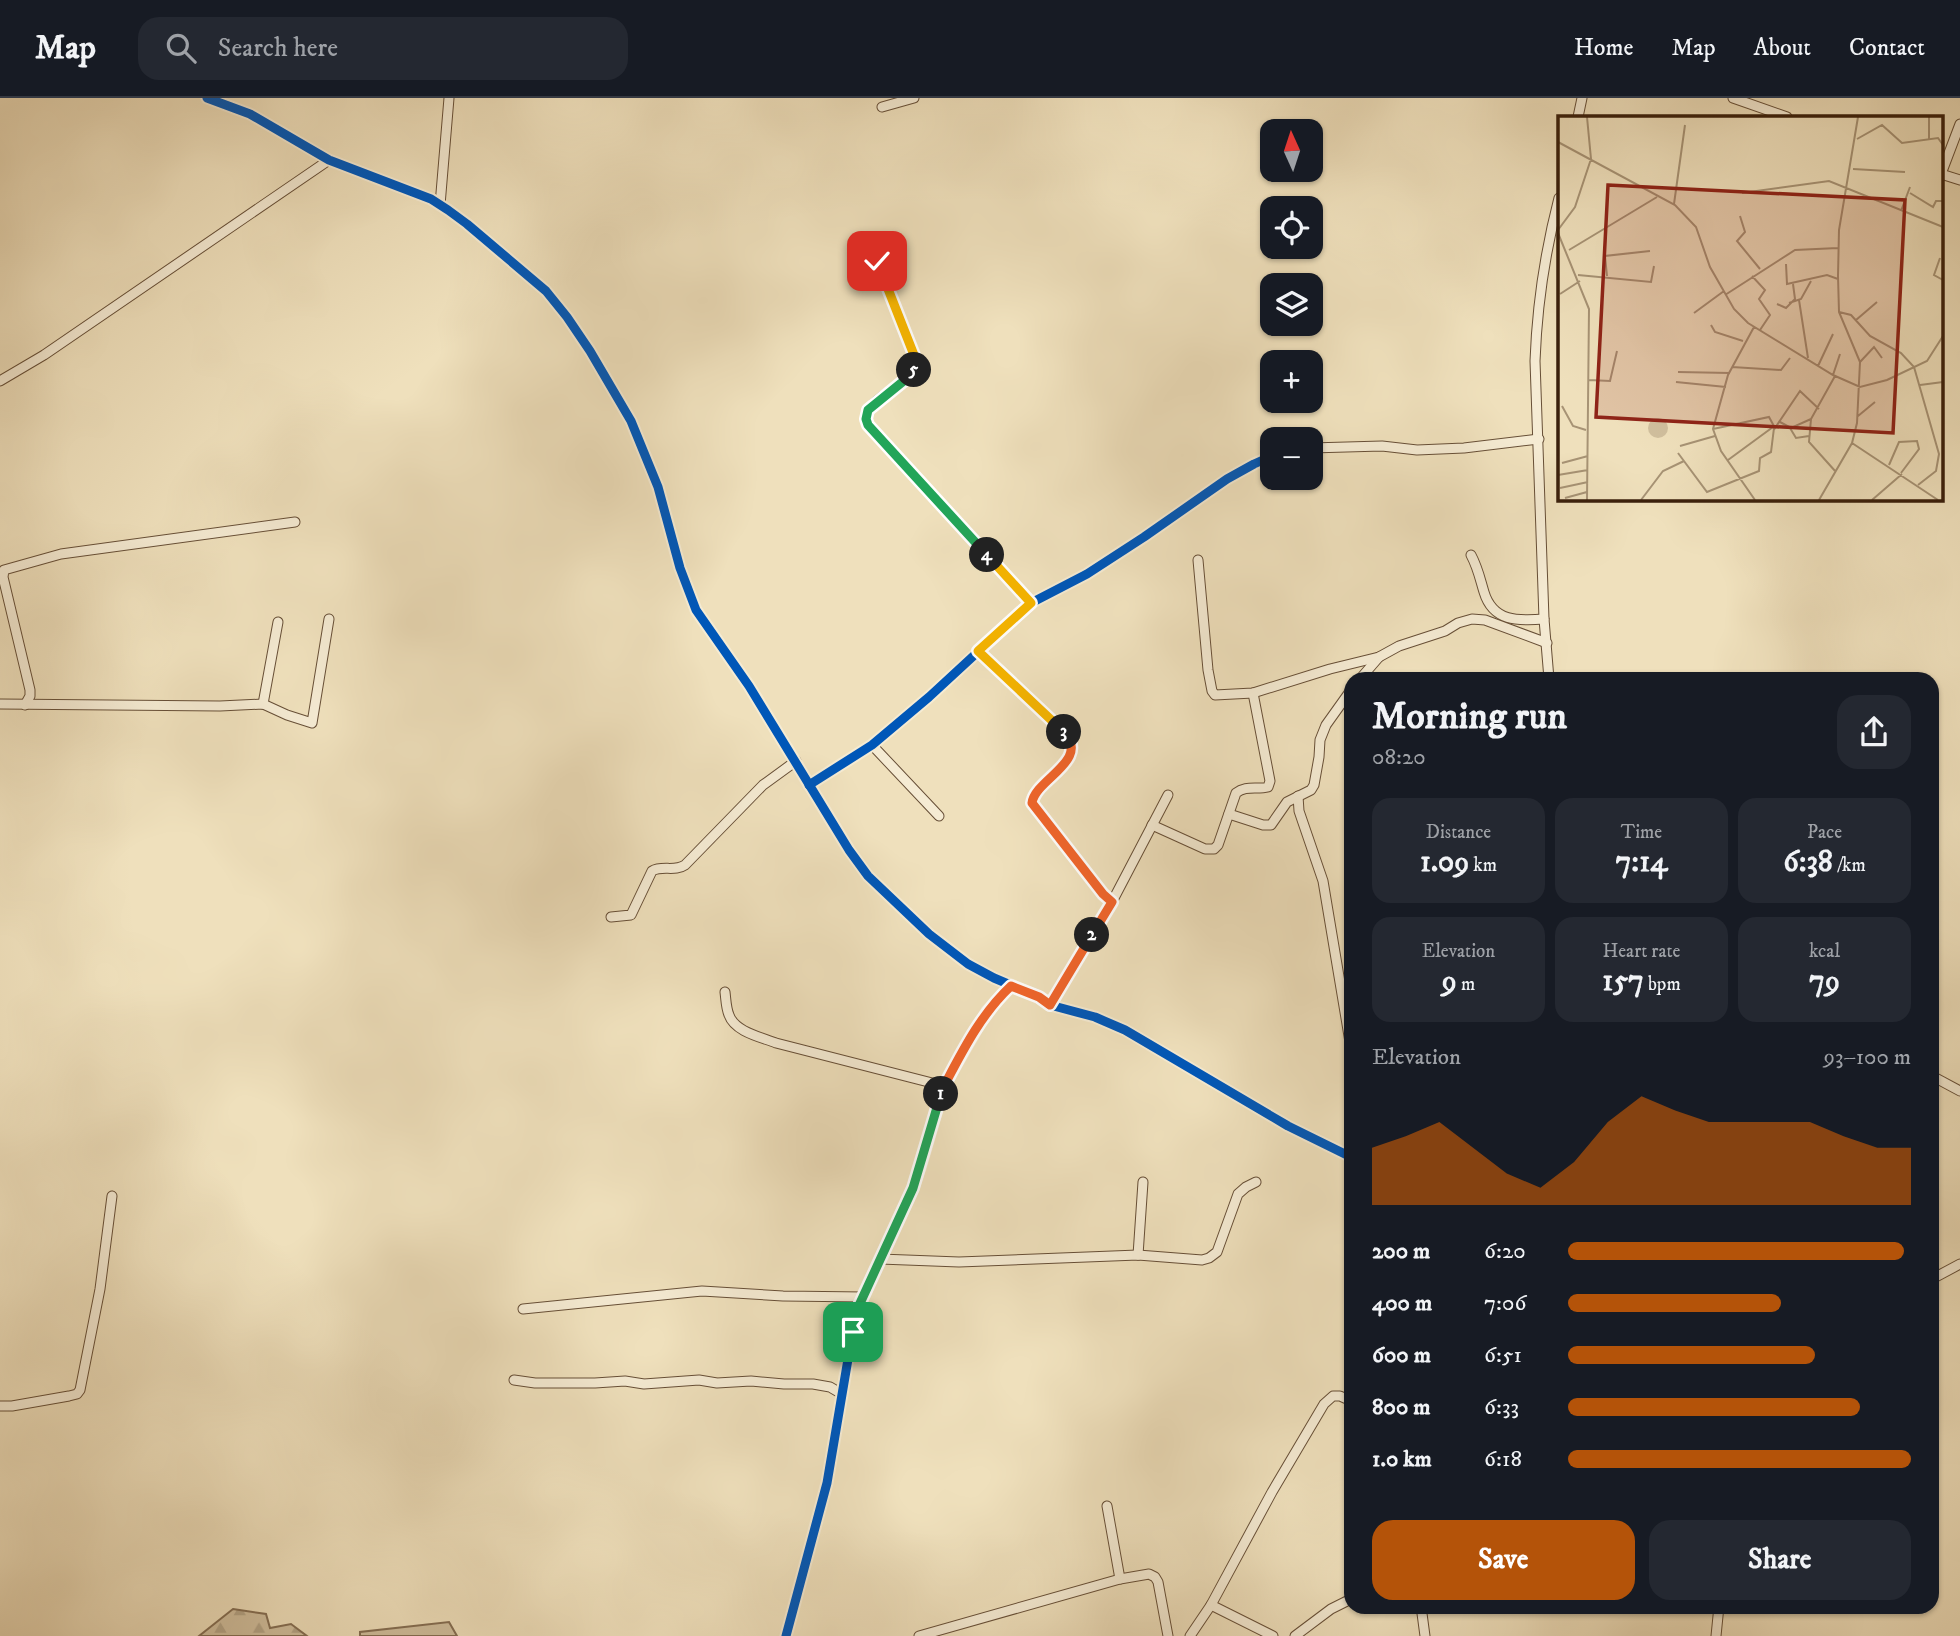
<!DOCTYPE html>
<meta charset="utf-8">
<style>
:root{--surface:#171b24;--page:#242831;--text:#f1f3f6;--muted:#9ea1a6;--line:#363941;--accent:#b45309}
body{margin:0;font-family:"IM FELL DW Pica",serif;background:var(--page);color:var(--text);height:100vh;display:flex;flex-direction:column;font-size:26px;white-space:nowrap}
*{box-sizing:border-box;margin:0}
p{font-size:23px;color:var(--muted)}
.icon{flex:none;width:38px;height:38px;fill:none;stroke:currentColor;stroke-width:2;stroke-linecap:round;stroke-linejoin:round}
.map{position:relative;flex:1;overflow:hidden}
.side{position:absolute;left:1344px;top:574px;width:595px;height:942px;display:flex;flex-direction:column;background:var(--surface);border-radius:21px;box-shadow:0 2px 5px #0004}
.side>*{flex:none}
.needle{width:46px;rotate:357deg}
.buttons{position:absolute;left:1260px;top:21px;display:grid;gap:14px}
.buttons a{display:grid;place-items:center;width:63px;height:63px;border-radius:14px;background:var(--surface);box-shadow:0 2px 5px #0004;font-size:35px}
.pin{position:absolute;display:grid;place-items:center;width:60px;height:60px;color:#fff;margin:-30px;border-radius:14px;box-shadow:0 4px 10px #0006}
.km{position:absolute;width:35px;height:35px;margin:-18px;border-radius:50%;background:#222;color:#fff;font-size:19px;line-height:35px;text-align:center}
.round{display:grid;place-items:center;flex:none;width:74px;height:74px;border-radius:21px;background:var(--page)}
.head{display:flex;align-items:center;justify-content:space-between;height:119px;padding:0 28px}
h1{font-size:38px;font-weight:700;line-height:52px}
.figures{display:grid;grid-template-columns:repeat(3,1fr);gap:10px;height:119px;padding:7px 28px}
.figures div{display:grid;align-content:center;border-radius:18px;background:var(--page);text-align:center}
.figures b{font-size:30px;font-weight:700}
.figures small{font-size:19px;font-weight:400}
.figures p{font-size:19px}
.chart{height:196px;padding:14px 28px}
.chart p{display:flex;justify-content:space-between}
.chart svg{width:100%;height:126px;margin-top:7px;fill:var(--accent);opacity:.7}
.primary-button{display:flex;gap:14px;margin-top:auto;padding:14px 28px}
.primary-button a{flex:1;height:80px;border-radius:21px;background:var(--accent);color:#fff;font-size:28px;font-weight:700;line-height:80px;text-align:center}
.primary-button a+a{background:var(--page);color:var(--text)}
ul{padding:0 28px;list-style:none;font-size:23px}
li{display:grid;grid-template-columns:112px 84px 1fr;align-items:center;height:52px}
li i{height:18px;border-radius:9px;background:var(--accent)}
header{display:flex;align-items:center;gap:42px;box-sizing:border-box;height:98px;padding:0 35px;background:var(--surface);border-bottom:2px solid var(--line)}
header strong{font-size:33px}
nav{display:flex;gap:38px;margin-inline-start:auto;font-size:24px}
.search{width:490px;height:63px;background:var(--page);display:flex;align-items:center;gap:18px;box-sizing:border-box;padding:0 24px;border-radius:21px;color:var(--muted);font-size:26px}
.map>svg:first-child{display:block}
.green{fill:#d0bf9e;stroke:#856f54;stroke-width:2}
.forest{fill:url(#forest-firs);stroke:#856f54;stroke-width:2}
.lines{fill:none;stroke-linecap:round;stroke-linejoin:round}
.minor-casing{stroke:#674f37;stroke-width:11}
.minor{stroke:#f5ebd3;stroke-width:9}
.cycleway-casing{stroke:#f5ebd3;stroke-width:13}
.cycleway{stroke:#0057b8;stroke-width:9}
.split-1-casing{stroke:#fff;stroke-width:14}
.split-2-casing{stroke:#fff;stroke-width:14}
.split-3-casing{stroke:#fff;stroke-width:14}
.split-4-casing{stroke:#fff;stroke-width:14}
.split-5-casing{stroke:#fff;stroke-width:14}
.split-6-casing{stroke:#fff;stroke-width:14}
.split-1{stroke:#22a559;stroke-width:9}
.split-2{stroke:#f0652b;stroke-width:9}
.split-3{stroke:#f0652b;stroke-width:9}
.split-4{stroke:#f5b400;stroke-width:9}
.split-5{stroke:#22a559;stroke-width:9}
.split-6{stroke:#f5b400;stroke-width:9}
.inset-road{fill:none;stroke:#a79375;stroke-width:2}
.view{fill:#8f2418;fill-opacity:0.15;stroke:#8f2418;stroke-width:3.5}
.inset-edge{fill:none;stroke:#3a1f0b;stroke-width:3.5}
</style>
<header>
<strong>Map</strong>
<div class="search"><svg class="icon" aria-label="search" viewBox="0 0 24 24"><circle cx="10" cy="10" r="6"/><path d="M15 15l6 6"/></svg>Search here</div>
<nav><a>Home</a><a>Map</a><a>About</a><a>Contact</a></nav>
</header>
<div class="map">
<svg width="1960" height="1538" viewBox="0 0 1960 1538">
<defs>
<pattern id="forest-firs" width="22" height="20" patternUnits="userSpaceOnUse" patternTransform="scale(1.75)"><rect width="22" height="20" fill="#d0bf9e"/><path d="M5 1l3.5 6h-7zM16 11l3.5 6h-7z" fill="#b3a487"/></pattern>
</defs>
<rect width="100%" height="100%" fill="#efe0bc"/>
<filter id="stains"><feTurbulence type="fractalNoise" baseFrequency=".00286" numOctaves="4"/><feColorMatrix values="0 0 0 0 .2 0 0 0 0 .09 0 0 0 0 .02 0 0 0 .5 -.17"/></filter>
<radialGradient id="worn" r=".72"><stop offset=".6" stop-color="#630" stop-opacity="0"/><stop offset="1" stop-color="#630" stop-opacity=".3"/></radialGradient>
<!-- green -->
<path class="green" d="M449 1524 457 1538H360V1534Z"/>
<!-- forest -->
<path class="forest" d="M233 1511 266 1516 270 1530 291 1526 307 1538H199Z"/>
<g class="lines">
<defs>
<g id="minor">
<path d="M207 0 250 16 329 62 431 101 448 112 467 126 546 193 567 219 590 253 631 323 658 389 680 470 696 512 749 588 849 752 868 778 929 836 968 866 994 880 1039 899 1050 907 1095 919 1125 932 1288 1028 1351 1059"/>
<path d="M1733 0 1787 19"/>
<path d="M882 9 914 0"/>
<path d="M1578 19 1582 0"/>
<path d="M1941 76 1960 26"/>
<path d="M1941 76 1960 82"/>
<path d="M440 107 449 0"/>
<path d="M877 163 914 257C919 293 858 296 868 327L1031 505"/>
<path d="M0 283 44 257 329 62"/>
<path d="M1311 350 1382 348 1417 352 1464 350 1539 341"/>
<path d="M1471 457C1478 470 1480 481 1484 494 1493 524 1518 523 1544 521"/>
<path d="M1198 462 1208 572 1212 593 1215 597 1253 595 1330 571 1379 559 1399 548 1445 533 1458 525 1472 521 1485 522 1547 545"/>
<path d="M978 553 1068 639 1071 654 1067 663 1035 697 1032 701 1033 705 1103 796 1112 804 1050 907"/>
<path d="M1360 581 1379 559"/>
<path d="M1549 581 1544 521 1535 263C1537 207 1545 154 1559 100"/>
<path d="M0 606 220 608 263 606 287 617 312 625 329 521"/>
<path d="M263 606 278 524"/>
<path d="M25 607 30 598V592L3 479 4 472 61 456 295 424"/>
<path d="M872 647 939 718"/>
<path d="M809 687 872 647 929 599 1031 505 1087 476 1144 439 1227 381 1254 366 1272 358"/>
<path d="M1298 698 1299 713 1323 783 1351 950"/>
<path d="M1229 716 1263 727H1271L1287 704 1311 692 1314 687 1319 659 1320 642 1326 627 1351 592"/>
<path d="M1152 727 1205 751H1214L1218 747 1236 695C1246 687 1257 692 1268 689L1270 683 1253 595"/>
<path d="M1112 804 1168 697"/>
<path d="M611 819 631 817 652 773C662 767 675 774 685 767L763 687 796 663"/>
<path d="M725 894C726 902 726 910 729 917 735 934 761 939 776 945L944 988"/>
<path d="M1932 978 1960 993"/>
<path d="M1138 1157 1143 1084"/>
<path d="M880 1161 959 1164 1138 1157 1202 1162 1209 1160 1217 1154 1238 1096 1246 1089 1256 1084"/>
<path d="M1932 1181 1960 1166"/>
<path d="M523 1211 702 1193 783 1198 864 1199"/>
<path d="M514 1282 535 1285H595L625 1283 644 1286 699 1282 717 1285 751 1283 784 1286H813L830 1289 842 1296"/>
<path d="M0 1308H12L69 1298 77 1296 80 1292 100 1191 112 1098"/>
<path d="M1107 1408 1120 1481"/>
<path d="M1211 1507 1273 1538"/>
<path d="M1421 1508 1425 1538"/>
<path d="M1523 1508 1529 1510"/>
<path d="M786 1538 827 1385 856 1214 913 1090 921 1067 944 988 987 913 1011 888"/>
<path d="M919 1538 1120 1481 1149 1476 1155 1479 1158 1484 1168 1538"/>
<path d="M1190 1538 1211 1507 1272 1394 1324 1306 1333 1298H1340L1351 1303"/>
<path d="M1295 1538 1331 1511 1351 1501"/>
<path d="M1716 1538 1719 1508"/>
</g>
</defs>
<!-- minor casing -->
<use href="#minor" class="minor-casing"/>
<!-- minor -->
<use href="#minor" class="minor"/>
<defs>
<g id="cycleway">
<path d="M207 0 250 16 329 62 431 101 448 112 467 126 546 193 567 219 590 253 631 323 658 389 680 470 696 512 749 588 849 752 868 778 929 836 968 866 994 880 1039 899 1050 907 1095 919 1125 932 1288 1028 1351 1059"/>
<path d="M809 687 872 647 929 599 1031 505 1087 476 1144 439 1227 381 1254 366 1272 358"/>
<path d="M786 1538 827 1385 856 1214 913 1090 921 1067 944 988 987 913 1011 888"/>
</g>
</defs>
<!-- cycleway casing -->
<use href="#cycleway" class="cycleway-casing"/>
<!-- cycleway -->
<use href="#cycleway" class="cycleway"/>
</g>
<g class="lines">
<defs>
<path id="split-1" d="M853 1234 856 1214 913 1090 941 996"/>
<path id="split-2" d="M941 996 944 988C963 952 981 916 1011 888L1039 899 1050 907 1092 837"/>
<path id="split-3" d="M1064 634C1091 663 1035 681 1032 705L1103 796 1112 804 1092 837"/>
<path id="split-4" d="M987 457 1031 505 978 553 1064 634"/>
<path id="split-5" d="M914 272 911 277 868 312 866 321 868 327 987 457"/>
<path id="split-6" d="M877 163 914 257V272"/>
</defs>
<!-- split-1 casing -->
<use href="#split-1" class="split-1-casing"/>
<!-- split-2 casing -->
<use href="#split-2" class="split-2-casing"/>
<!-- split-3 casing -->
<use href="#split-3" class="split-3-casing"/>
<!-- split-4 casing -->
<use href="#split-4" class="split-4-casing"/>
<!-- split-5 casing -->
<use href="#split-5" class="split-5-casing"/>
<!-- split-6 casing -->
<use href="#split-6" class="split-6-casing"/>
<!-- split-1 -->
<use href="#split-1" class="split-1"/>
<!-- split-2 -->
<use href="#split-2" class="split-2"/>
<!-- split-3 -->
<use href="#split-3" class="split-3"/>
<!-- split-4 -->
<use href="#split-4" class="split-4"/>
<!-- split-5 -->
<use href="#split-5" class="split-5"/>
<!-- split-6 -->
<use href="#split-6" class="split-6"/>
</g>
<!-- overview -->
<g transform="translate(1558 18)">
<rect width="385" height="385" fill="#efe0bc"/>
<path d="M90 312a10 10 0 1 1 20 0a10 10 0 1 1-20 0Z" fill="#d0bf9e"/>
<path class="inset-road" d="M299 23 324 9 344 27 380 22 385 29M371 24V1M0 26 117 89 138 111 152 151 176 193 190 207 275 259 302 271 329 264 369 245 385 220M295 53 347 56M184 77 271 65 385 111M352 77 375 91 378 85H385M116 88 127 9M343 95 352 71M182 100 187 116 179 125 202 153M0 114 17 91 33 43 29 1M0 117 31 193 29 384M11 134 99 81M382 142 376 159 385 164M228 148 229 168 269 159 280 163M20 159 93 166 96 150M49 160 47 140 92 135M194 160 207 174 201 183 212 199 202 214M2 178 22 165M167 179 237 134 280 132M241 184 250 242M231 187 243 183 253 165M219 188 228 192 237 183 235 168M281 196 293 199 312 220 343 237 356 251 381 338 378 355 360 369M136 197 166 175M298 204 319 186M153 209 157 216 185 225M196 211 170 259 155 313 163 335 197 384M302 246 316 231 324 242M260 250 275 218M174 251 223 254 232 242M120 256 172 257M275 259 282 238M277 260 253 303 251 326 278 356M31 264 52 265 59 235M118 266 168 271M362 269 385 266M4 290 15 310 28 314M300 300 317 286M222 306 233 312 253 303M232 312 238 322 251 320M155 313 211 301 217 312 242 275 261 293M294 327 380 384M122 330 157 320M120 337 149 376 201 355 202 342 213 336 216 312M170 344 215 311M4 347 30 340M331 349 341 326 359 325 361 333 343 357M0 359 30 354M2 372 30 366M7 382 29 376M83 384 105 355 126 345M261 384 294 327 299 307 302 246 281 196 280 160 281 114 300 1M314 384 344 358"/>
<path class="view" d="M50 69 347 84 335 317 38 301Z"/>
<rect width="385" height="385" class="inset-edge"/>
</g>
<rect width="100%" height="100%" filter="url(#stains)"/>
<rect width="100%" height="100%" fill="url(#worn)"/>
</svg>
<div class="buttons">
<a><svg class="needle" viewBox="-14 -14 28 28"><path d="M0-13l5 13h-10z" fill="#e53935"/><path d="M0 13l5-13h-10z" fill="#9ea1a6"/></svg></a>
<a><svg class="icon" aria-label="locate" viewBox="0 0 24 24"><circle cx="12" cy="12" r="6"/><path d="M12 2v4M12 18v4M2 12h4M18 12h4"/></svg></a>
<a><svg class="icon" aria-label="layers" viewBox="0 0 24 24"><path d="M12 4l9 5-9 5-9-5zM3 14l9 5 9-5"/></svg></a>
<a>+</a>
<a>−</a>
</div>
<div class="pin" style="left:853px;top:1234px;background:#1e9e55"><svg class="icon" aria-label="arrive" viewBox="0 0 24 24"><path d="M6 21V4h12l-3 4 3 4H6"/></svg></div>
<div class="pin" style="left:877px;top:163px;background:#d93025"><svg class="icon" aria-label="check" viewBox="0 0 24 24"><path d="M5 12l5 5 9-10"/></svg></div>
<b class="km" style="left:941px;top:996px">1</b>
<b class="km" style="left:1092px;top:837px">2</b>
<b class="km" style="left:1064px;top:634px">3</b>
<b class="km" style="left:987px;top:457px">4</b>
<b class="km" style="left:914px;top:272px">5</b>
<section class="side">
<div class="head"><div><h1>Morning run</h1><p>08:20</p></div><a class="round"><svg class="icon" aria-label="share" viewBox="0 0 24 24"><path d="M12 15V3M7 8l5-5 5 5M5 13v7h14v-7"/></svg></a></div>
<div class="figures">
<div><p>Distance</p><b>1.09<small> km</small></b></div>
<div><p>Time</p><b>7:14</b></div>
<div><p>Pace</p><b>6:38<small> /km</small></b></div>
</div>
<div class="figures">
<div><p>Elevation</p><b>9<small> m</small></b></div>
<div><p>Heart rate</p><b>157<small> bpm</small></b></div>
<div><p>kcal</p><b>79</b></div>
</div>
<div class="chart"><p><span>Elevation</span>93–100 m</p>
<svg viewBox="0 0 160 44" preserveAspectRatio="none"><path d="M0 44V24L10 20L20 15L30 24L40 33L50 38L60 29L70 15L80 6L90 11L100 15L110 15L120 15L130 15L140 20L150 24L160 24V44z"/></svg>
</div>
<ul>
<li><b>200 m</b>6:20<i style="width:98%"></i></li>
<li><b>400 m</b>7:06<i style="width:62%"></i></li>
<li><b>600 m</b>6:51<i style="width:72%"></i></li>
<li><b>800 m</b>6:33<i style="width:85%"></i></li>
<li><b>1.0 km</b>6:18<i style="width:100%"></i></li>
</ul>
<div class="primary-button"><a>Save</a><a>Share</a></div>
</section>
</div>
